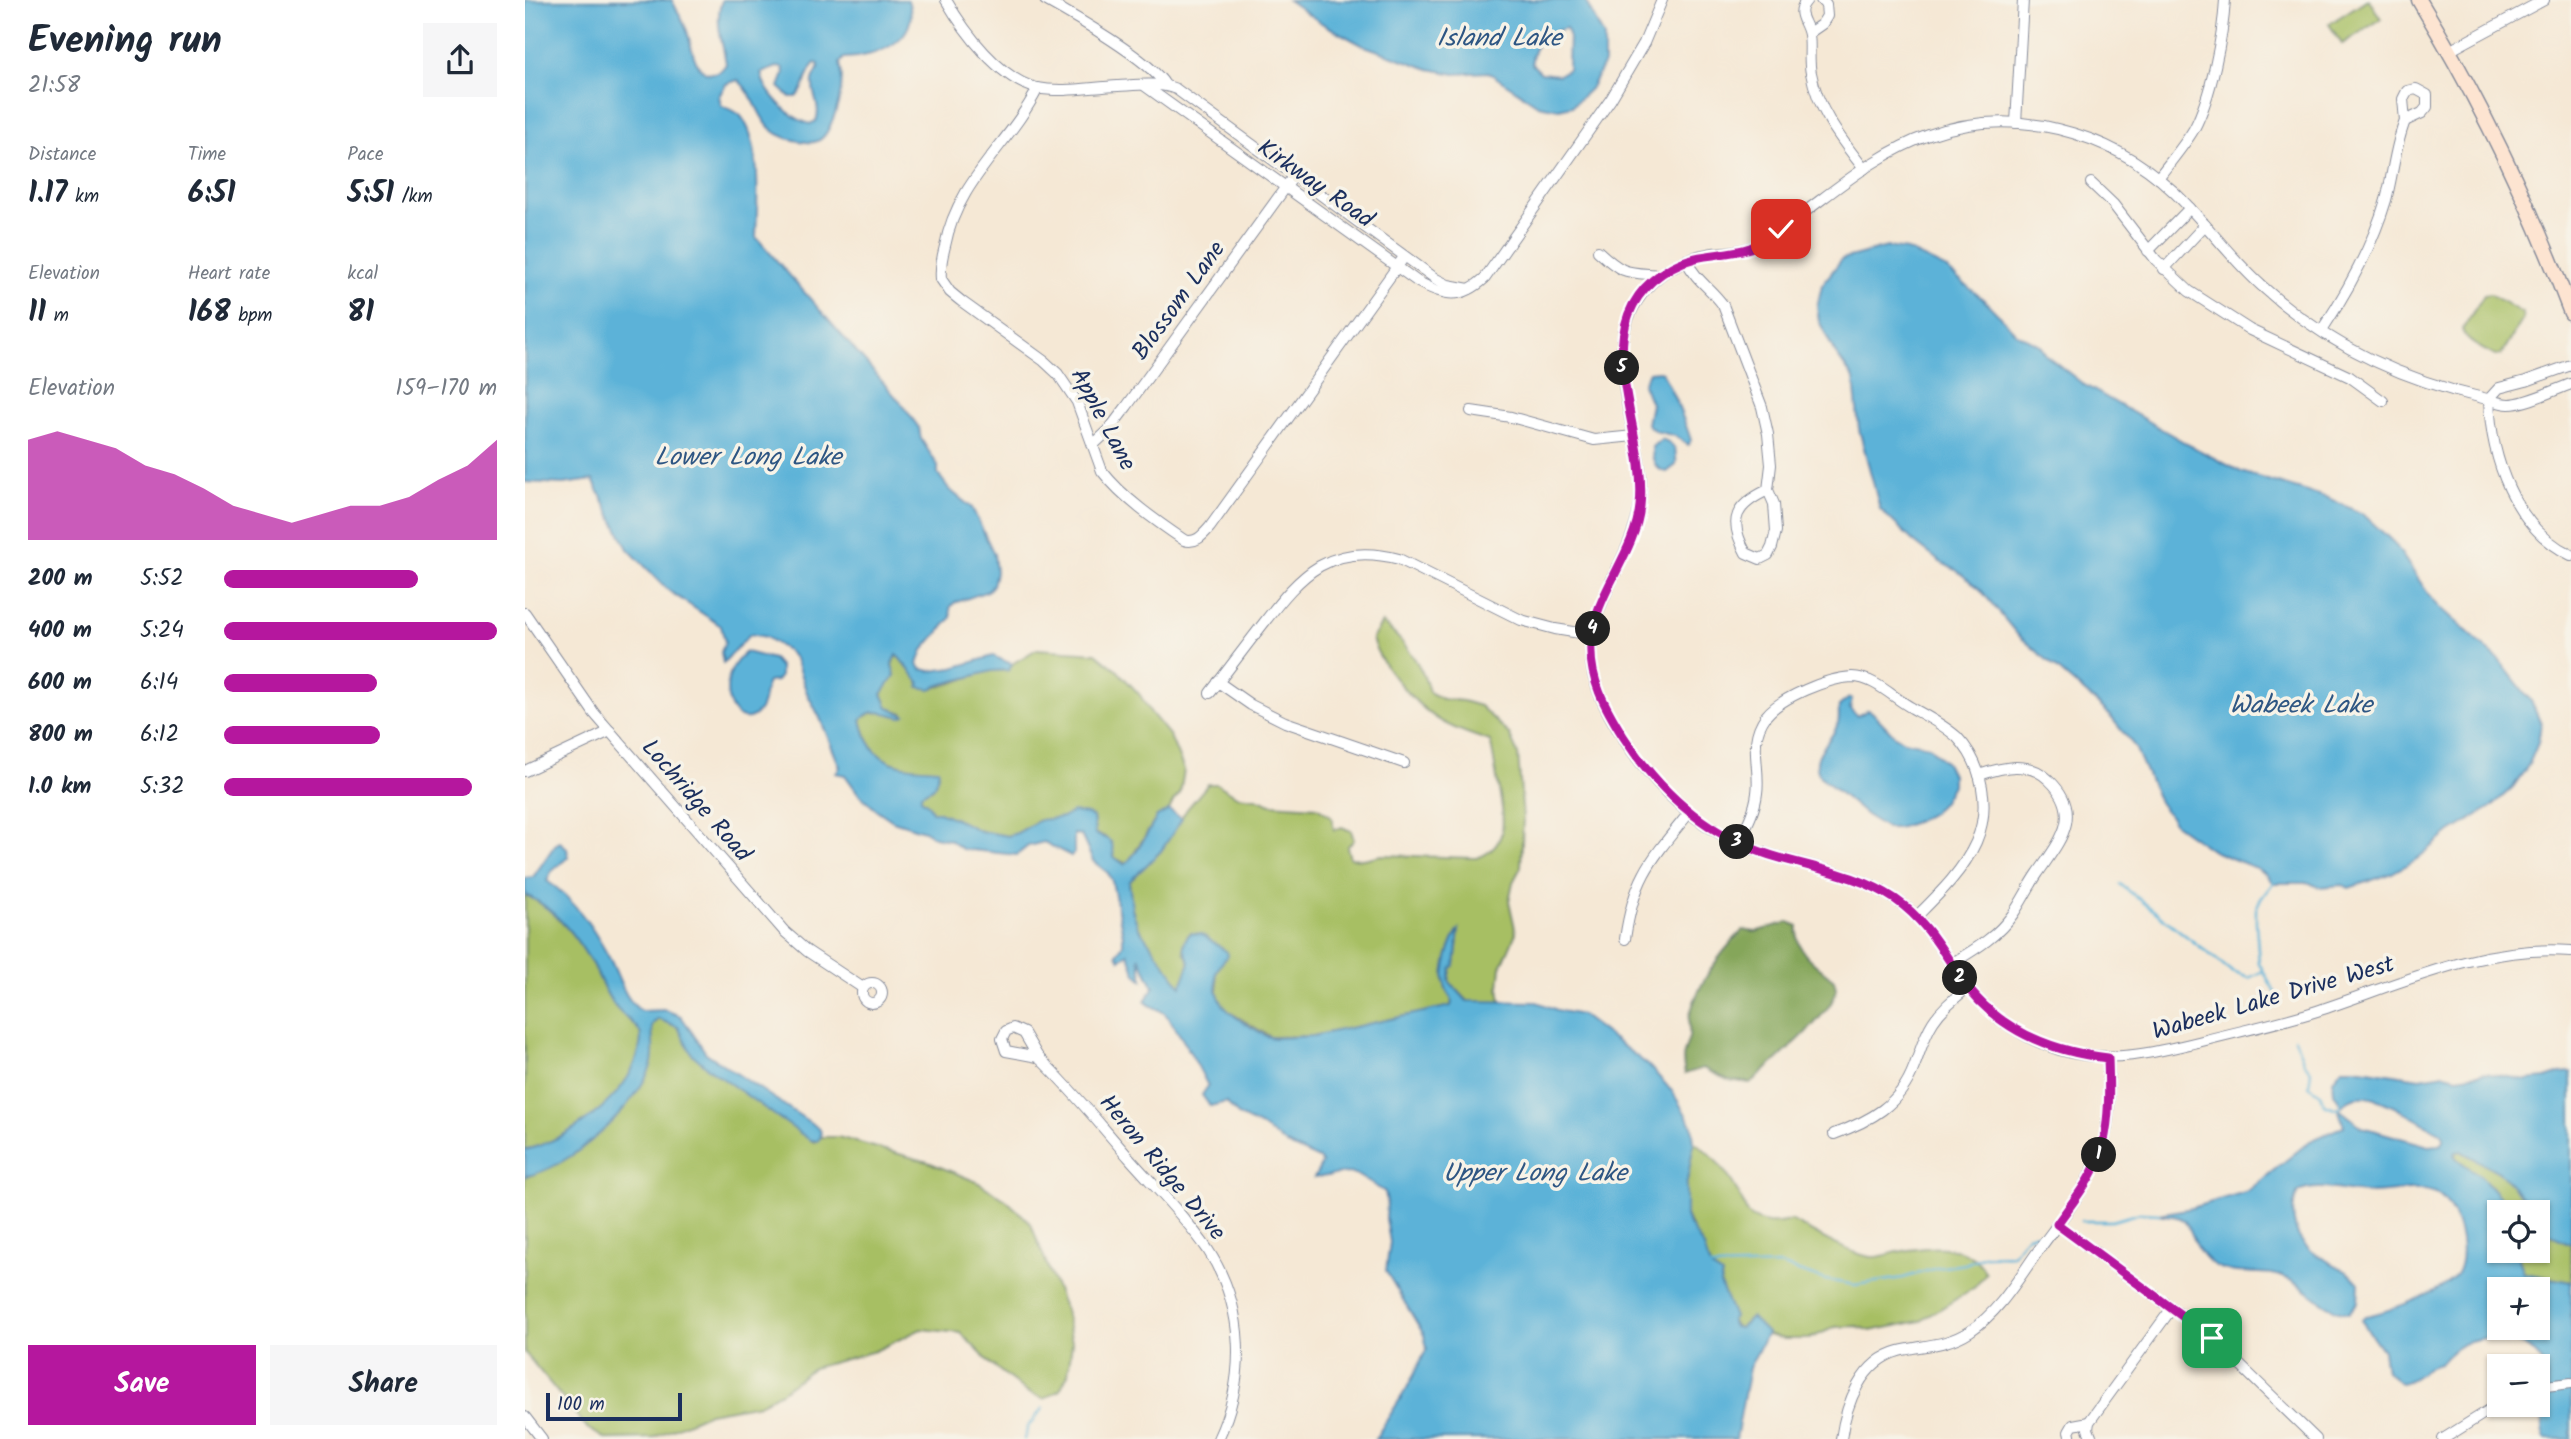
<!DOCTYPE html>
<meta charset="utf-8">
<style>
:root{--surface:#fff;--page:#f6f6f7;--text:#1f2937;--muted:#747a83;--accent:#b5179e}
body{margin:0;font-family:Kalam,sans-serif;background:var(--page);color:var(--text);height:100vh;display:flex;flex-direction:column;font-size:26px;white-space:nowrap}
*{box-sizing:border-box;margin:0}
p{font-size:23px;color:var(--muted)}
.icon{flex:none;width:38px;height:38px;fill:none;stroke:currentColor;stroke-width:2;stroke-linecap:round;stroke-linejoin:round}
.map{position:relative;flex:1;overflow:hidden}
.panel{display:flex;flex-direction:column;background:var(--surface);width:525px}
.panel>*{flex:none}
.controls{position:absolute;left:1962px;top:1200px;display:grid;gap:14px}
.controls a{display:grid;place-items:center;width:63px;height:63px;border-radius:0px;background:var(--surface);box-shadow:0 2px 5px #0004;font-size:35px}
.scale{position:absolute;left:21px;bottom:18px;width:136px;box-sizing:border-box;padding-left:7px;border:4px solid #1b2f5e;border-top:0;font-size:19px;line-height:24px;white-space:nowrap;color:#1b2f5e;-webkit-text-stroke:5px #f7f3e8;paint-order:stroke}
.pin{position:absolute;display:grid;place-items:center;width:60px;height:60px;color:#fff;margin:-30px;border-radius:14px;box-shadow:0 4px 10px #0006}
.km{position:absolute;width:35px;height:35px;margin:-18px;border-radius:50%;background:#222;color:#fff;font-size:19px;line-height:35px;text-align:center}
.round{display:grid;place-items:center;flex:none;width:74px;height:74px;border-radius:0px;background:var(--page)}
.head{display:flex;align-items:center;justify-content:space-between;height:119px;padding:0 28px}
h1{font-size:38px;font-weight:700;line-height:52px}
.metrics{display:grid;grid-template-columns:repeat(3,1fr);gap:10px;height:119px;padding:7px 28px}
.metrics div{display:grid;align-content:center}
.metrics b{font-size:30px;font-weight:700}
.metrics small{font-size:19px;font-weight:400}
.metrics p{font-size:19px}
.chart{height:196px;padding:14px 28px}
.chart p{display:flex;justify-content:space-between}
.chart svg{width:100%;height:126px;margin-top:7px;fill:var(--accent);opacity:.7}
.action{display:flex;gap:14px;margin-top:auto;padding:14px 28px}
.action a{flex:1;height:80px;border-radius:0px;background:var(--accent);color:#fff;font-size:28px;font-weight:700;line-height:80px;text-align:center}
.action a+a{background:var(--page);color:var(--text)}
ul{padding:0 28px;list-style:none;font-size:23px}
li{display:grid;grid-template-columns:112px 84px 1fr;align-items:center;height:52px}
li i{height:18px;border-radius:9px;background:var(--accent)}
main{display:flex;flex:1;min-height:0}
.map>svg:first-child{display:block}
.green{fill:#a7bf64;stroke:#617761;stroke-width:2}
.forest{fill:#85a65a;stroke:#506a5c;stroke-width:2}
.water{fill:#5bb2d8;stroke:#3b709b;stroke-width:2;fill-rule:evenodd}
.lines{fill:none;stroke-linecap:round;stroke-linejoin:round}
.stream{stroke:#5bb2d8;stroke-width:2.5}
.minor-casing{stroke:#888c9a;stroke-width:12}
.secondary-casing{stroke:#888c9a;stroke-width:17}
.minor{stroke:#fff;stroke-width:10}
.secondary{stroke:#fde4d1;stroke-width:14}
.route-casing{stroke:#fff;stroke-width:14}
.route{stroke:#b5179e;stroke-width:9}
.labels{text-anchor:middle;stroke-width:7;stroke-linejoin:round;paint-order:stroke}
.street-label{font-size:24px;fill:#1b2f5e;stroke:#f7f3e8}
.water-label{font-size:26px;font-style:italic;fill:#2e5683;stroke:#f7f3e8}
</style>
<main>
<section class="panel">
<div class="head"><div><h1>Evening run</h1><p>21:58</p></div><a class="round"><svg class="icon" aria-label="share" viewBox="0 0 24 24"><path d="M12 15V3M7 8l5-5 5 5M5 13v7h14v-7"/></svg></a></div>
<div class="metrics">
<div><p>Distance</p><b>1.17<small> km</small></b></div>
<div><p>Time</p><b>6:51</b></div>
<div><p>Pace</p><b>5:51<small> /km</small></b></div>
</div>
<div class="metrics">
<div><p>Elevation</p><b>11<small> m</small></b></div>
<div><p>Heart rate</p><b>168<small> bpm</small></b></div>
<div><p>kcal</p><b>81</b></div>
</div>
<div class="chart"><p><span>Elevation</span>159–170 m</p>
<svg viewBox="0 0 160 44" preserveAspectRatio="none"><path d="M0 44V9L10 6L20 9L30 12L40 18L50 21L60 26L70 32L80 35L90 38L100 35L110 32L120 32L130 29L140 23L150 18L160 9V44z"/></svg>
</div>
<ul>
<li><b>200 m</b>5:52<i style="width:71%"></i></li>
<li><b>400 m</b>5:24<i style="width:100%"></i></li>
<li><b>600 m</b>6:14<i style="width:56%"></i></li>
<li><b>800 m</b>6:12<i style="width:57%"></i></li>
<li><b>1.0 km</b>5:32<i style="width:91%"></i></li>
</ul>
<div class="action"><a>Save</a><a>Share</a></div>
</section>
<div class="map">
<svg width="2046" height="1439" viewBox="0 0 2046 1439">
<rect width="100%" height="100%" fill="#f7f3e8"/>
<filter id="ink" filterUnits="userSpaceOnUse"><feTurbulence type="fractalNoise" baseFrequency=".0143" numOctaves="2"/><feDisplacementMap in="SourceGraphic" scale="14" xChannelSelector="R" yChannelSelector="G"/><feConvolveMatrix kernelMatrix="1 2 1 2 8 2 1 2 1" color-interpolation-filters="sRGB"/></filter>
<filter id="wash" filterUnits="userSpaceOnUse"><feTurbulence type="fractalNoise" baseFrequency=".00686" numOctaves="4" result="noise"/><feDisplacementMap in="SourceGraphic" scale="28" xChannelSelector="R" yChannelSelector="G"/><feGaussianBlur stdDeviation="1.57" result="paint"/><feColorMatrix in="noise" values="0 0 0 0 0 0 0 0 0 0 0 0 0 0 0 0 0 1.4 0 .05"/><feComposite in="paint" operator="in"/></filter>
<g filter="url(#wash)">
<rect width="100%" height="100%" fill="#f5e8d5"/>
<!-- green -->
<g class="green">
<path d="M1841 0H1844L1856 19 1817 44 1804 24Z"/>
<path d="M1965 294 1997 313 1998 319 1976 355 1970 356C1959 349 1941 343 1937 330L1959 295Z"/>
<path d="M857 623C879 641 897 663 904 692L917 699 938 701 955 706 984 734 993 754 998 819 996 867 988 882 984 901 991 933 976 967 974 987 976 1002H944L924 981 926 969 930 965 934 930C925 942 917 970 920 985 922 994 929 996 926 1006L788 1036 746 1037 700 1009 694 1000 691 973 692 947 679 936 666 933 662 936 659 952 665 962 657 986 654 985 613 927 607 909 604 882 636 851 662 809 683 784H692L712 796 731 798 746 804 792 807 806 816 809 830 817 827 826 831 829 840 822 847 825 858 838 859 857 855 951 858C987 847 978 813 973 784 970 770 969 755 965 741 921 727 905 719 875 684 863 670 853 657 847 639Z"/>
<path d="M512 649 571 653 592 670 615 695 626 713 645 736 659 770 655 794 649 800 644 810 632 817 602 864 590 858 579 836 570 834 568 817 562 814 512 821 492 833 483 836 455 831 414 812H407L404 805 394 797 396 793 407 789 413 773 410 769C371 768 346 763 336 720 347 706 363 716 379 713L363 708 357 694 370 675 367 665 372 655 395 683 394 687C417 692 443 675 466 671 472 670 478 671 484 670L487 664Z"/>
<path d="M0 895C34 909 64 954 78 986 83 996 88 1005 96 1013 102 1019 111 1024 115 1032 118 1040 114 1050 112 1058 97 1102 43 1139 0 1150Z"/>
<path d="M133 1019 153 1027 170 1056 183 1068 289 1142 296 1137H313L403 1162 452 1182 481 1200 505 1222 540 1310 547 1342 543 1374 535 1390 519 1399 502 1392 466 1364 436 1333 396 1329 350 1351 288 1368 256 1392 234 1404 184 1413 128 1438 81 1439 62 1428 0 1353V1176L8 1175 65 1142 101 1104 119 1081 127 1063V1025Z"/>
<path d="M1169 1142C1191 1155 1215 1189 1222 1214 1236 1224 1249 1226 1266 1220 1291 1234 1317 1250 1345 1257 1354 1258 1364 1254 1372 1252 1404 1247 1442 1239 1461 1273L1450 1287 1396 1321 1345 1331 1332 1326 1310 1327 1284 1339H1259L1242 1335 1226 1317 1213 1329 1206 1320 1208 1317 1195 1284 1197 1275 1185 1267 1161 1216V1187Z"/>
<path d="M1936 1151 1974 1172 2019 1219 2023 1227 2022 1233 2046 1244V1282L1999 1273 1991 1251H2012V1213H1984L1965 1185 1930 1157 1931 1152Z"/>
</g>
<!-- forest -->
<path class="forest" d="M1263 922 1273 926C1269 954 1291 964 1309 980 1310 983 1311 987 1311 991 1310 1011 1242 1069 1225 1083L1203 1080 1178 1068 1160 1074C1156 1055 1159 1054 1164 1037 1165 1029 1163 1022 1165 1014 1174 983 1195 953 1218 930L1230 932Z"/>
<!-- water -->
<g class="water">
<path d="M0 0H147C151 9 156 17 160 26 167 39 166 73 187 73 194 73 197 70 201 64 198 42 189 23 197 0H383C397 40 351 58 319 58L315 63C320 84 314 106 305 126 300 137 294 144 281 142 228 136 241 106 213 80L201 84 194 96 196 105C202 109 209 110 215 115 238 142 232 204 231 237L377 404 394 428 396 439 413 466V474L425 490 447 508 469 554 471 572 468 585 463 591 429 603 425 608 426 618 398 650 393 664 396 669 406 671 428 668 468 656 487 664 484 670 467 671 418 684 405 689 394 687 395 683 372 655 367 665 370 675 357 694 363 707 380 715 376 717C361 714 347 706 336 720 346 766 374 767 413 769L414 771 409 787 396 794V799L404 805 407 812H414L431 819 455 831 483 836 492 833 515 820 539 817 548 812 562 814 568 817 570 834C586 841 587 837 589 857L600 865 612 851 632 817 644 810 657 819 636 851 604 882 607 909 613 927 656 986 665 962C660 952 654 943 666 933L676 934 701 951 703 955C699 960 692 968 691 974 689 1012 714 1018 741 1036L749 1038 788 1036 926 1006C929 997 922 994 920 985 917 970 925 942 934 930L930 965 926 969 924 981 942 1001 1012 1002 1032 1010 1056 1015 1123 1065 1147 1091 1167 1125 1169 1142 1161 1187V1216L1164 1225 1179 1247 1185 1267 1197 1275 1195 1284 1209 1317 1206 1320 1209 1327 1215 1328 1226 1317 1242 1333 1224 1368 1211 1439H850L882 1388 902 1348 899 1335 861 1271 865 1242 861 1219 862 1202 860 1192 830 1174 821 1173 789 1178 797 1163 794 1159 761 1144 737 1127 714 1116 701 1102 685 1106 677 1095 683 1086C671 1062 658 1038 642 1016 636 1008 626 1008 620 1001L629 987 614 957 618 980 611 974 603 953 595 960 592 954 598 944V935L587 881 583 873 568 861 556 835 549 834V853L546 856 519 842 503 846 492 855 437 849 425 840 409 837 399 831 368 821 349 808 333 793 320 775 311 773 315 767 295 718 282 693 270 659 264 652 241 637 225 634 198 663 196 652 200 642 196 626 144 591 103 549 68 480 38 484 0 482ZM290 63 294 64C294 72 289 74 288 80 286 95 297 107 291 121L285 124C266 119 239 93 236 73L252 67 258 68 259 74 254 87 265 97H271C282 89 280 72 290 63Z"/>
<path d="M763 0H1060L1079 37V63L1065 89 1047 106 1034 109 1013 105 963 72 930 74 904 69 837 45 798 24ZM1041 28 1044 34 1043 69 1034 75 1016 73 1007 64C1005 44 1024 32 1041 28Z"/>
<path d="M1362 247 1382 250 1420 268 1459 300 1492 334 1515 345 1521 355 1558 384 1666 446 1716 472 1803 498 1838 514 1869 543 1904 595 1917 609 1974 660 2006 701 2016 724 2013 743 2004 764 1988 787 1966 807 1921 835 1892 859 1865 874 1824 888 1818 885 1793 887 1785 883H1748L1741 875 1731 868 1688 851 1651 825 1634 802 1610 747 1581 711 1492 634 1455 589 1431 570 1415 562 1388 541 1355 509 1334 429 1329 379 1309 351 1294 321 1292 307 1297 285 1317 259Z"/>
<path d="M1134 371 1137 372C1148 394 1159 418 1166 440L1163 445 1150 436 1130 431 1122 424 1126 404 1118 384 1124 372Z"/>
<path d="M1136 439C1150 443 1152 451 1151 465L1142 472C1129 470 1127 459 1127 447Z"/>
<path d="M221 652 248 659 255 667V676L251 681 243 682C237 692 241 704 233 712 209 737 184 681 221 652Z"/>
<path d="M1324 698 1327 699 1325 709 1332 716 1343 710 1347 712 1370 736 1379 741 1404 746 1421 763 1427 775V785L1417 803 1407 813 1390 822 1373 828H1362L1341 815 1295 776C1283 754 1308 742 1313 723 1315 718 1313 712 1314 706Z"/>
<path d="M35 842 42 848 43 857 26 872 22 881C50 899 70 931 86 961 95 979 99 999 116 1011L140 1010 156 1016 181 1053 295 1129 296 1136 293 1141 285 1140 183 1068 167 1054 153 1027 133 1019 127 1025C127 1038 130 1050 127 1063 115 1104 43 1171 0 1176V1150C43 1139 97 1102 112 1058 114 1050 118 1040 115 1032 111 1024 102 1019 96 1013 88 1006 83 996 78 986 64 954 34 908 0 895V878L8 877 30 845Z"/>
<path d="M1817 1068H1830L1895 1078 1920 1074 1932 1077 1960 1073 2001 1080 2021 1078 2035 1073 2046 1072V1244L2022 1233 2023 1227 2019 1219 1974 1172 1936 1151 1931 1152 1929 1155 1932 1159 1957 1177 1974 1196 1984 1213H1974V1251H1991L1999 1273 2046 1282V1439H2020C2010 1419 2027 1397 2022 1375 2015 1343 1973 1332 1945 1341 1933 1345 1923 1354 1915 1364 1899 1365 1892 1381 1876 1383L1861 1371 1858 1351 1836 1320 1840 1316C1859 1313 1921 1291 1931 1275 1940 1259 1937 1239 1932 1223 1929 1213 1920 1197 1911 1193 1888 1185 1865 1194 1842 1193 1820 1192 1793 1183 1773 1192 1767 1205 1767 1218 1771 1230 1781 1260 1817 1261 1834 1283L1833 1302 1824 1313C1798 1310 1785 1289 1763 1279 1739 1267 1713 1279 1689 1265 1666 1251 1670 1226 1655 1218 1648 1215 1640 1216 1634 1214L1667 1208 1723 1191 1785 1141 1819 1126 1813 1108 1837 1127 1904 1146 1915 1145 1919 1138 1917 1133C1893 1124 1839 1077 1817 1106L1809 1093 1808 1080ZM1974 1290H2012V1328H1974Z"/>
</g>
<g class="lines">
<!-- stream -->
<g class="stream">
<path d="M1748 883 1735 900 1731 909V923L1734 963 1755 1001"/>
<path d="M1595 884 1707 972 1724 978 1738 971"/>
<path d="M1770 1038 1779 1063 1786 1071 1784 1086 1796 1094 1799 1104 1812 1109 1816 1105"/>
<path d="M1556 1221H1587L1615 1213 1634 1214"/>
<path d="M1185 1267 1255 1265 1301 1280 1330 1285 1378 1278 1412 1268 1440 1264 1459 1256 1487 1255 1502 1235 1515 1233"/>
<path d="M499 1439 503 1427 518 1408"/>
</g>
</g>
</g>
<g filter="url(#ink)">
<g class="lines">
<defs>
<g id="minor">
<path d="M421 0C439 31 475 80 512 88 538 93 567 87 593 86 612 85 633 82 651 89L911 279 923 285 944 289"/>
<path d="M520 0C547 15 627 61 640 85"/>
<path d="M1282 0C1269 14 1282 21 1284 35 1286 47 1283 60 1286 73 1293 111 1316 139 1339 169"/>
<path d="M1284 33 1297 24 1302 16 1301 5 1296 0"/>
<path d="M1924 51 2019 0"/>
<path d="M620 86 893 282C920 296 936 300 960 278L1086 99 1119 43 1137 0"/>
<path d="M513 88C485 144 432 181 420 246 417 257 415 268 416 279L425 292 436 301 519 361 533 374 552 402 577 471C598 498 631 521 659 540 671 544 678 535 685 527L879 257"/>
<path d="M1891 89 1902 95V107L1897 113 1880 121 1878 99 1882 91Z"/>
<path d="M1491 123 1498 0"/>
<path d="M1633 178C1645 162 1659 146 1669 129 1686 97 1698 36 1700 0"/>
<path d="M1566 183 1588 204 1631 260 1664 291 1725 330 1825 377 1858 401"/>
<path d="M1073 251C1099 275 1101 272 1134 275"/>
<path d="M1623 251 1665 208"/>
<path d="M1161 260C1172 282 1185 287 1198 305L1237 407 1243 434 1246 465 1243 490 1249 504 1251 531 1247 547 1243 555 1235 559 1221 553C1202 519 1211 505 1243 490"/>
<path d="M1639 269 1680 225"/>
<path d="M1797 330C1824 289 1847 247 1861 200 1868 174 1870 146 1880 121"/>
<path d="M2046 384C2029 390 2001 404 1984 404 1975 404 1967 400 1958 398 1875 379 1802 345 1738 287 1705 258 1680 221 1648 191 1584 131 1488 105 1404 135 1358 151 1320 182 1281 211 1264 223 1247 240 1227 247 1214 252 1201 252 1188 253 1157 258 1129 274 1112 301 1074 360 1118 429 1116 493 1114 555 1057 604 1067 668 1073 705 1106 753 1131 781 1160 814 1197 839 1239 853 1285 868 1335 873 1374 902 1401 921 1414 946 1432 973 1456 1010 1493 1037 1535 1050 1584 1064 1629 1053 1677 1041 1716 1031 1754 1023 1792 1011 1874 984 1958 944 2046 951"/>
<path d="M1964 399C1966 457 1989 528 2046 555"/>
<path d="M1964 399 1974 388 2001 381 2046 365"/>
<path d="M946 411 986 417 1069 440 1109 436"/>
<path d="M568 445 583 431 602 406 768 177"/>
<path d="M0 613 69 713 259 931 282 951 338 988"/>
<path d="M693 682 726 705 760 722 879 763"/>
<path d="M685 693C703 670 720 647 738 624 776 574 806 541 874 559L996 620 1030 629 1067 635"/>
<path d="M0 771 85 731"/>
<path d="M1213 843C1221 827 1230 811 1232 793 1236 766 1222 742 1241 716 1256 697 1303 678 1327 677 1350 677 1368 698 1387 708 1403 717 1419 725 1432 737 1458 764 1466 808 1451 842 1438 871 1414 894 1392 916"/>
<path d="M1100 939C1109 877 1126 860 1164 813"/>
<path d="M1426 964C1449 950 1472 937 1488 914 1497 901 1504 886 1513 873 1534 842 1560 814 1524 780 1504 760 1478 767 1454 775"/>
<circle cx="347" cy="993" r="10"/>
<path d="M488 1028 499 1033 513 1057 481 1051 477 1039 481 1031Z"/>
<path d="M513 1057C547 1089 576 1126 606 1160 632 1189 661 1218 683 1250 720 1307 722 1378 693 1439"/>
<path d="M1309 1134C1345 1121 1375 1105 1389 1067 1395 1052 1399 1036 1408 1022 1417 1008 1430 998 1442 988"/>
<path d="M1532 1224 1687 1338 1791 1439"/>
<path d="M2012 1387 2046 1383"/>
<path d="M0 1417 17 1439"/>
<path d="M1316 1439C1321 1404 1336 1361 1374 1351 1399 1345 1422 1346 1445 1331 1474 1312 1493 1279 1513 1251 1536 1219 1564 1186 1577 1148 1586 1120 1584 1087 1583 1058"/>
<path d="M1546 1439 1544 1432 1548 1425 1564 1422"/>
<path d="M1567 1439 1563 1429 1564 1422 1647 1308"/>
<path d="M1918 1439 1974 1404"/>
</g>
<path id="secondary" d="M1894 0C1954 99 2005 204 2046 313"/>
</defs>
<!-- minor casing -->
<use href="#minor" class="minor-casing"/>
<!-- secondary casing -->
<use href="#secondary" class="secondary-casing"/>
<!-- minor -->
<use href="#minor" class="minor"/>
<!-- secondary -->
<use href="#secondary" class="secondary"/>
</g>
</g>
<g class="lines" filter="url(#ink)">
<defs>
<path id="route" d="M1256 229C1246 236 1236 244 1225 248 1198 257 1174 252 1147 267 1052 320 1124 426 1115 506 1110 555 1068 595 1066 644 1064 679 1080 707 1098 736 1136 795 1186 839 1255 858 1294 869 1336 876 1370 899 1399 919 1414 945 1433 974 1467 1027 1522 1051 1583 1058 1584 1087 1585 1116 1578 1145 1571 1174 1549 1200 1532 1224L1687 1338"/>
</defs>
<!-- route casing -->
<use href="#route" class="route-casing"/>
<!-- route -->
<use href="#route" class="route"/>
</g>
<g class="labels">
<!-- street labels -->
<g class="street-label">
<text transform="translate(791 183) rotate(35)" y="8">Kirkway Road</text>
<text transform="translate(653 300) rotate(-54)" y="8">Blossom Lane</text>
<text transform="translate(579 419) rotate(62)" y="8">Apple Lane</text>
<text transform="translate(172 800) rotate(49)" y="8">Lochridge Road</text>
<text transform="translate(1748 997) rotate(-16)" y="8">Wabeek Lake Drive West</text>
<text transform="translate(638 1167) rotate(50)" y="8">Heron Ridge Drive</text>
</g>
<!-- water labels -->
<g class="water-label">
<text x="974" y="46">Island Lake</text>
<text x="223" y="465">Lower Long Lake</text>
<text x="1776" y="713">Wabeek Lake</text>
<text x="1010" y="1181">Upper Long Lake</text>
</g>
</g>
</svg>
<div class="controls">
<a><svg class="icon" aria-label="locate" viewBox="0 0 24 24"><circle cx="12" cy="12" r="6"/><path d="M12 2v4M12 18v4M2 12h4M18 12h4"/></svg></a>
<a>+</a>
<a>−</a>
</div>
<div class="scale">100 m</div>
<div class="pin" style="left:1687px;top:1338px;background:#1e9e55"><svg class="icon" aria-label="arrive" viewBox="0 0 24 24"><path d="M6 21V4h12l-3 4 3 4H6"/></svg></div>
<div class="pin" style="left:1256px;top:229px;background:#d93025"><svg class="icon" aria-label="check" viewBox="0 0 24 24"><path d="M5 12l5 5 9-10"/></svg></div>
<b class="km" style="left:1574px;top:1155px">1</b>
<b class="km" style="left:1435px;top:978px">2</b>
<b class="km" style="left:1212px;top:842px">3</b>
<b class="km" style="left:1068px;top:629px">4</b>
<b class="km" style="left:1097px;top:368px">5</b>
</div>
</main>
